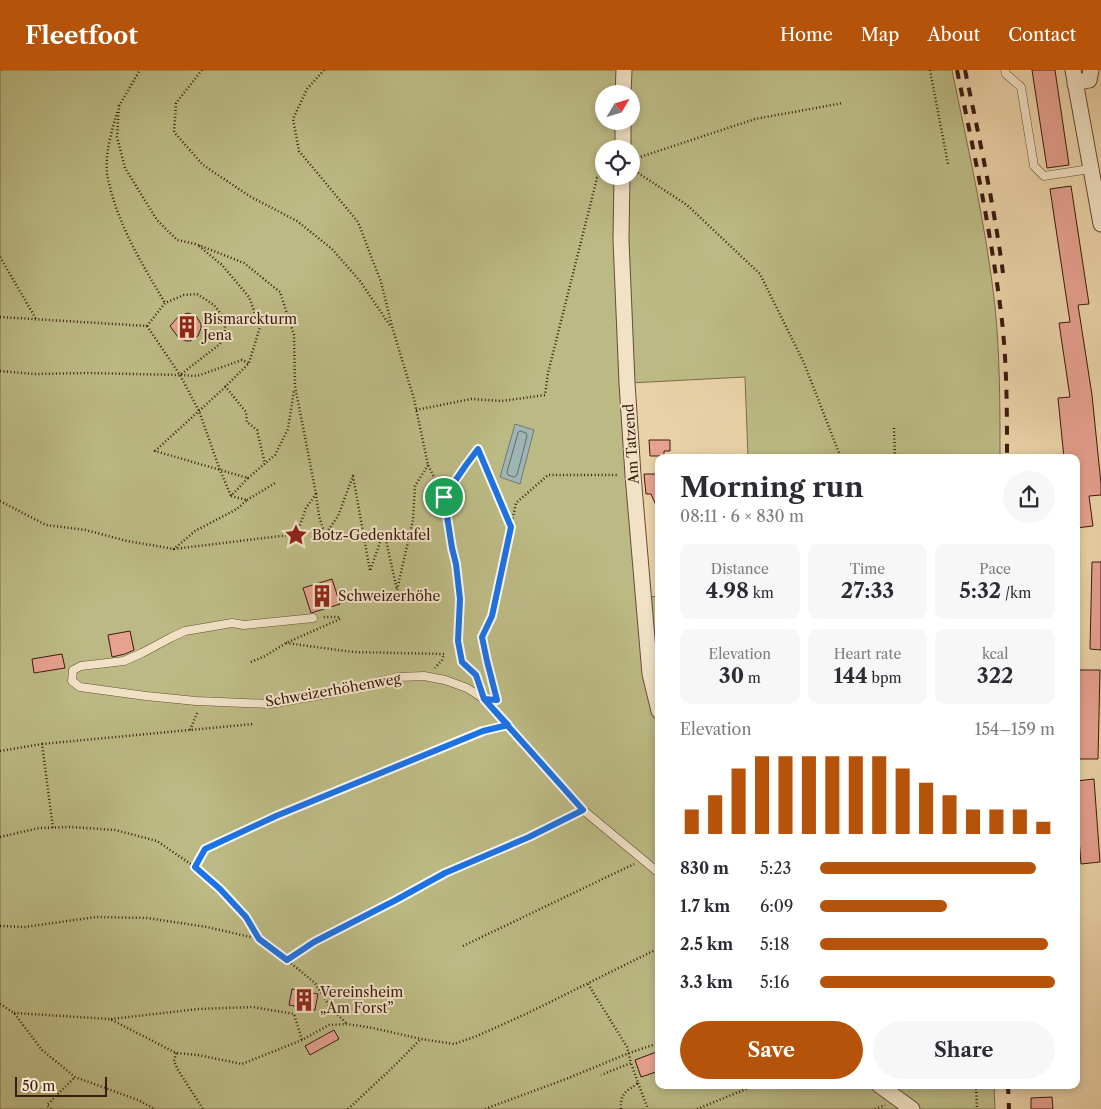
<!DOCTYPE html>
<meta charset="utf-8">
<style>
:root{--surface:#fff;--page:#f7f7f7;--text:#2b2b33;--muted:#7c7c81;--accent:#b45309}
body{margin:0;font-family:"Libre Caslon Text",serif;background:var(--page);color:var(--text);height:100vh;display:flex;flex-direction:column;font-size:19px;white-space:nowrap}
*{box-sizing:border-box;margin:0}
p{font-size:16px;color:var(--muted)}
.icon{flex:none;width:28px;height:28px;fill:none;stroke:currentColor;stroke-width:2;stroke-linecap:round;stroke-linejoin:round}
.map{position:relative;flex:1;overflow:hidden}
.drawer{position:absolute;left:655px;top:384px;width:425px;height:635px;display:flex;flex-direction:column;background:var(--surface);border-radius:10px;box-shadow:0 2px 8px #0003}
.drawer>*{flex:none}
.needle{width:32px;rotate:52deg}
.buttons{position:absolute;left:595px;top:15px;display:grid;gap:10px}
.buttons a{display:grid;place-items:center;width:45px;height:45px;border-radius:50%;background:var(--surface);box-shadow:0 2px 8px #0003;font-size:25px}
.scale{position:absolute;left:15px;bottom:12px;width:92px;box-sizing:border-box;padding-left:5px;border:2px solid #3c1c0f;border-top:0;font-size:14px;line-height:18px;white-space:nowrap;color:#3c1c0f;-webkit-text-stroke:4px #f1e2c6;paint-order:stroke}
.pin{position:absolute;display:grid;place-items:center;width:42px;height:42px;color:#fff;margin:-21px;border:2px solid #fff;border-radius:50%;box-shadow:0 1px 5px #0007}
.round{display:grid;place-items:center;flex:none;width:52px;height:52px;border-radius:26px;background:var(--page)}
.headline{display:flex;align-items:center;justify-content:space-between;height:85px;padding:0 25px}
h1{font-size:28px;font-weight:700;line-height:38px}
.figures{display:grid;grid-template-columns:repeat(3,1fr);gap:8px;height:85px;padding:5px 25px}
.figures div{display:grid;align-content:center;border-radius:10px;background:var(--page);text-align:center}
.figures b{font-size:21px;font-weight:700}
.figures small{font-size:14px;font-weight:400}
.figures p{font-size:14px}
.chart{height:140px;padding:10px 25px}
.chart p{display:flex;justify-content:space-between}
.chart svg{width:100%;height:90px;margin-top:5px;stroke:var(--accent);stroke-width:6}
.action{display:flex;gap:10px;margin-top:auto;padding:10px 25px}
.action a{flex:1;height:58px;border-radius:30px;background:var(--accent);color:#fff;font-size:20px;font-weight:700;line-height:58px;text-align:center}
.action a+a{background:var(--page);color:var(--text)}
ul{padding:0 25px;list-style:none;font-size:16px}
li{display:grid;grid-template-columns:80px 60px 1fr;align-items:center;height:38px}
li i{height:12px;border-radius:6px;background:var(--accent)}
header{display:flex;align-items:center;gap:30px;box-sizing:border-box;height:70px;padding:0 25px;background:var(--accent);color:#fff}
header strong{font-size:24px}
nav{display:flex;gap:28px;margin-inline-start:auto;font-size:18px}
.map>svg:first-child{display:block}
.green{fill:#bcba84;stroke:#7c6b4a}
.water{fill:#9db5b4;stroke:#767872}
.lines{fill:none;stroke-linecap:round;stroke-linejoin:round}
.shore{stroke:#6c6862;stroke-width:1}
.building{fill:#e6a190;stroke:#3c1c0f}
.service-casing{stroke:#684a35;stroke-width:9}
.minor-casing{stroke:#684a35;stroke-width:17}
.path{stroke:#3c1c0f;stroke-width:2.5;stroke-dasharray:1 2.5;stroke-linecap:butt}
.service{stroke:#f1e2c6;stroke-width:8}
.minor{stroke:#f1e2c6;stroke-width:15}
.rail{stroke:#3c1c0f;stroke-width:4;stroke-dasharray:9 9;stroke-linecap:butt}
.route-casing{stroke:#fff;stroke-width:10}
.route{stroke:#1a73e8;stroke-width:6}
.labels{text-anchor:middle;stroke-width:4;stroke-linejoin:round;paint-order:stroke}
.poi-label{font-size:14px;fill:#3c1c0f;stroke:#f1e2c6;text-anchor:start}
.street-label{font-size:14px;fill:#3c1c0f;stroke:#f1e2c6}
</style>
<header>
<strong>Fleetfoot</strong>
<nav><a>Home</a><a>Map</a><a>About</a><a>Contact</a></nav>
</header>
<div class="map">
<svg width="1101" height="1039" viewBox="0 0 1101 1039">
<rect width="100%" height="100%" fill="#ead2a8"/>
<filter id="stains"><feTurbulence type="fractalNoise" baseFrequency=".004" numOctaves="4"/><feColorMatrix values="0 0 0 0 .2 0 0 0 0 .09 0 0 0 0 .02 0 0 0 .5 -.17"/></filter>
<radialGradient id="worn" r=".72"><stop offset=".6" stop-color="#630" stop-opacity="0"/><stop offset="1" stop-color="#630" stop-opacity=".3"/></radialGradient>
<!-- green -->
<g class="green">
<path d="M0 0H620L619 24H604V51H619V79H604V106H618L646 607 659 654V1015H994L995 1039H0Z"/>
<path d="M627 0H952C968 78 986 156 995 236 1000 286 1000 337 1000 387H748L745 307 630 313 626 106H631V79H626V51H631V24H627Z"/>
<path d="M659 526V620L648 527Z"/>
</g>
<!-- water -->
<path class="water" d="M515 354 534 360 520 414 500 407Z"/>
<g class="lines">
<!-- shore -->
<path class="shore" d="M520 361 526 363 527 366 517 405 514 407 508 405 507 402 518 363Z"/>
</g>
<!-- building -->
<g class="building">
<path d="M1032 0H1055L1069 95 1047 98Z"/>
<path d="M1071 116 1089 234 1078 235 1092 325 1101 414V425L1089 426 1093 456 1076 458V388H1064L1058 328 1070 327 1059 253 1070 252 1050 119Z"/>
<path d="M188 243 196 246 201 254V258L198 266 190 271H186L178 267 170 256 179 246Z"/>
<path d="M649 370H670V381H664V386H650Z"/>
<path d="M644 404H659V442L651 424H646Z"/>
<path d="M1092 492H1101V580L1090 579Z"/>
<path d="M332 509 340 534 311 543 303 518Z"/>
<path d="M130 561 134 580 125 584 112 587 108 565Z"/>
<path d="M62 584 65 598 34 603 32 589Z"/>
<path d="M1076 600H1100L1098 689H1076Z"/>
<path d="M1094 709 1100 792 1081 794 1076 731V711Z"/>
<path d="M292 919 318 924 315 940 289 935Z"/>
<path d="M334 960 339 969 310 985 305 976Z"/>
<path d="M659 981V1001L641 1007 635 990Z"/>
<path d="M1052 1027 1053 1039H1031V1028Z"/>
</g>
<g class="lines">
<defs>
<g id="service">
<path d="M1005 0 1006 4 1021 17 1034 96 1044 106 1090 99"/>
<path d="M313 548 244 555 232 553 185 561 172 567 142 583 124 591 81 596 73 600 72 611 80 617 146 626 196 631 270 634 332 623 398 607 424 606 445 610 467 618 484 629 583 740 659 803"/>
</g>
<g id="minor">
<path d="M1073 0 1101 154"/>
<path d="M1075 14 1078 12 1089 10 1091 0"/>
<path d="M623 24 624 0"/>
<path d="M623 79V51"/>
<path d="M622 106 621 170 627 313 633 405 650 604 659 641"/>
<path d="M879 1015 912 1039"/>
</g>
</defs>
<!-- service casing -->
<use href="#service" class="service-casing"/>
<!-- minor casing -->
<use href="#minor" class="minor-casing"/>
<!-- path -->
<g class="path">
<path d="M202 0 176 33 174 62 203 95 251 127 297 151 332 179 360 211 391 257"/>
<path d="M324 0 307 19 293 49 299 81 358 152 381 212 393 260 414 329 428 395 444 427 452 478 456 494 460 529 458 571 462 592 476 605 479 615"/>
<path d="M930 0 948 94"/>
<path d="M119 35 117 67 125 98 157 150 177 170 196 174 244 193 280 222 294 265 295 316 316 424"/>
<path d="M119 36 140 0"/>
<path d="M117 42C112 61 105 82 107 103 107 109 110 115 111 121 122 162 144 197 165 233"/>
<path d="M631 90 755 49 843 33"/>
<path d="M635 101 687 135 760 204 804 293 841 388"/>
<path d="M199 176 222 195 249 227 260 257 249 293"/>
<path d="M0 187 36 249"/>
<path d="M0 247 147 256"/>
<path d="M147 256 165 233 184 225 197 224 214 235 225 249V264L220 274 180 305 197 306 242 290 249 293 223 319 155 381 248 408 231 426 247 430 237 439 195 461 174 479 297 464 306 438 316 424 319 446 325 465 338 446 353 406 370 501 384 461 397 520 413 450 415 416 428 395"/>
<path d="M147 256 180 305 199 341 220 400 231 426"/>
<path d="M0 301 34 304 87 303 180 305"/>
<path d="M225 316 246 342 247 352 257 360 265 394"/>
<path d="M416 340 471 329 502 331 545 325 548 303 597 108 604 102"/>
<path d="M894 358 895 388"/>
<path d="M248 408 275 385 288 359 294 320"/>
<path d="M444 427 466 395 478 379 511 457"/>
<path d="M247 430 275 413"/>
<path d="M0 431 46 455 86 460 127 471 174 479"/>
<path d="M286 573 353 582 444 584 442 590 435 598"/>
<path d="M251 592 265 586 286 573 340 549 339 547H322"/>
<path d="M496 628 487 591 482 567 492 546 516 433 548 405H619"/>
<path d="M190 660 198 641"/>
<path d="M42 674 253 654"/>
<path d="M0 681 42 674 53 758"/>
<path d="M0 767 39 758 71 757 115 760 157 771 195 797 220 819 246 847 259 869 287 890 315 913 331 938 347 954"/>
<path d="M195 797 205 779 276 746 483 661 496 658"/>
<path d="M0 856 25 857 96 847 147 848 207 857 259 869"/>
<path d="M463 876 634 794"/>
<path d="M287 890 314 872 396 830 445 803 529 767 576 744"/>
<path d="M588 914 627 977 631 993 601 1005"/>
<path d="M0 934 14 943 42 980 75 1007 138 1030 155 1039"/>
<path d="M14 943 110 949 176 983 198 985 242 994 302 970 329 955 347 954 373 958 421 969 454 974 477 966 528 943 659 878"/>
<path d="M111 949 198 939 253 937 294 944 302 970"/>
<path d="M176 983 174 991 178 1000 203 1039"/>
<path d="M638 1013 648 1039"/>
<path d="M976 1015 977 1039"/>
<path d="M51 1039 47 1035 75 1007"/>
<path d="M348 1039 390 1000 421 969"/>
<path d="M485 1039 566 1009 629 983 659 973"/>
<path d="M621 1039C620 1023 626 1022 638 1013L631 993"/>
<path d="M697 1039 756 1015"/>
<path d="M875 1039 885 1035"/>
</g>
<!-- service -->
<use href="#service" class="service"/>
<!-- minor -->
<use href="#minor" class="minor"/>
<!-- rail -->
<g class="rail">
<path d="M957 0C974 83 992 166 1002 251 1007 296 1007 342 1007 388"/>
<path d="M965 0C979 67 994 135 1003 203"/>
<path d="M1008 1015 1009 1039"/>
</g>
</g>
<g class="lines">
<defs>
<path id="route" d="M444 427 452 478 456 494 460 529 458 571 462 592 476 605 484 629 583 740 529 767 445 803 396 830 314 872 287 890 259 869 246 847 220 819 195 797 205 779 276 746 483 661 508 655 484 629 497 630 487 591 482 567 492 546 511 457 478 379 466 395 444 427"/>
</defs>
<!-- route casing -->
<use href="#route" class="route-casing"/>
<!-- route -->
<use href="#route" class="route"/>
</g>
<!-- icons -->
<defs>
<symbol id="building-bare" viewBox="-9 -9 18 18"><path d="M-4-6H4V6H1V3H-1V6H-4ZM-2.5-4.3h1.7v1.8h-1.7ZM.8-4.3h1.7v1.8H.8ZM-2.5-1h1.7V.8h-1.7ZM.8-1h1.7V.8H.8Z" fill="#8f2418" stroke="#f1e2c6" stroke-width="2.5" paint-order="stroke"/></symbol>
<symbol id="sight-bare" viewBox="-9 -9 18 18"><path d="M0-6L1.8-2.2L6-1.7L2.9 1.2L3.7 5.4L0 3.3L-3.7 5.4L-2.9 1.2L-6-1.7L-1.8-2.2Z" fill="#8f2418" stroke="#f1e2c6" stroke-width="2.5" paint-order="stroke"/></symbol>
</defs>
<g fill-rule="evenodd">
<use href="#building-bare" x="171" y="241" width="32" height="32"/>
<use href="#sight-bare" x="280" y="449" width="32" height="32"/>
<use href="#building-bare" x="306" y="510" width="32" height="32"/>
<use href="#building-bare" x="288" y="914" width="32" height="32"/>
</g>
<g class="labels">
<!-- poi labels -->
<g class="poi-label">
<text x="203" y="254">Bismarckturm<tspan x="203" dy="16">Jena</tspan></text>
<text x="312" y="470">Botz-Gedenktafel</text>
<text x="338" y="531">Schweizerhöhe</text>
<text x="320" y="927">Vereinsheim<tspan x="320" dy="16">„Am Forst”</tspan></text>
</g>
<!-- street labels -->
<g class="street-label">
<text transform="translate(631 374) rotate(-94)" y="5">Am Tatzend</text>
<text transform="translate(333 620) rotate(-10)" y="5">Schweizerhöhenweg</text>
</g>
</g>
<rect width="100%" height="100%" filter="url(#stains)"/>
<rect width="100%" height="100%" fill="url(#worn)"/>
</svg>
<div class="buttons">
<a><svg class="needle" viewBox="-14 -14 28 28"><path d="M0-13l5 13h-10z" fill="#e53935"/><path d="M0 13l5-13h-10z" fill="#7c7c81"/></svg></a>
<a><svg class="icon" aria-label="locate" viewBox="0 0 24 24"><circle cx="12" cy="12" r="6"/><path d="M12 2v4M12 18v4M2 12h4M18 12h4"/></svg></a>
</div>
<div class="scale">50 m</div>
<div class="pin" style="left:444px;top:427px;background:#1e9e55"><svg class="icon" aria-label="arrive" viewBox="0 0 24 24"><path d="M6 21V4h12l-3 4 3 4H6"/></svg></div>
<section class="drawer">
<div class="headline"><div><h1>Morning run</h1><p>08:11 · 6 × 830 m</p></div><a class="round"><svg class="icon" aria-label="share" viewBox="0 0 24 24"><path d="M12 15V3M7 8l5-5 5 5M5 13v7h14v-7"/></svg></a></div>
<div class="figures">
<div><p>Distance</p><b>4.98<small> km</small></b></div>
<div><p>Time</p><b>27:33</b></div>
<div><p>Pace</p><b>5:32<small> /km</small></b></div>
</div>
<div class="figures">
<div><p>Elevation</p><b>30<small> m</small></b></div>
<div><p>Heart rate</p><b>144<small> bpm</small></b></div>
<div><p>kcal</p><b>322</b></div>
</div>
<div class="chart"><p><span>Elevation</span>154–159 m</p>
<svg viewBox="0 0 160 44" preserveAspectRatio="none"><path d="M5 44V32M15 44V25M25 44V12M35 44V6M45 44V6M55 44V6M65 44V6M75 44V6M85 44V6M95 44V12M105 44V19M115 44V25M125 44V32M135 44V32M145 44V32M155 44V38"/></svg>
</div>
<ul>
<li><b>830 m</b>5:23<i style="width:92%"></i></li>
<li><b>1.7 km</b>6:09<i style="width:54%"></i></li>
<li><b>2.5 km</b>5:18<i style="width:97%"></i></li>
<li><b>3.3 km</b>5:16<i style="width:100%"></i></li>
</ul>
<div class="action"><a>Save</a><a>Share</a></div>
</section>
</div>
